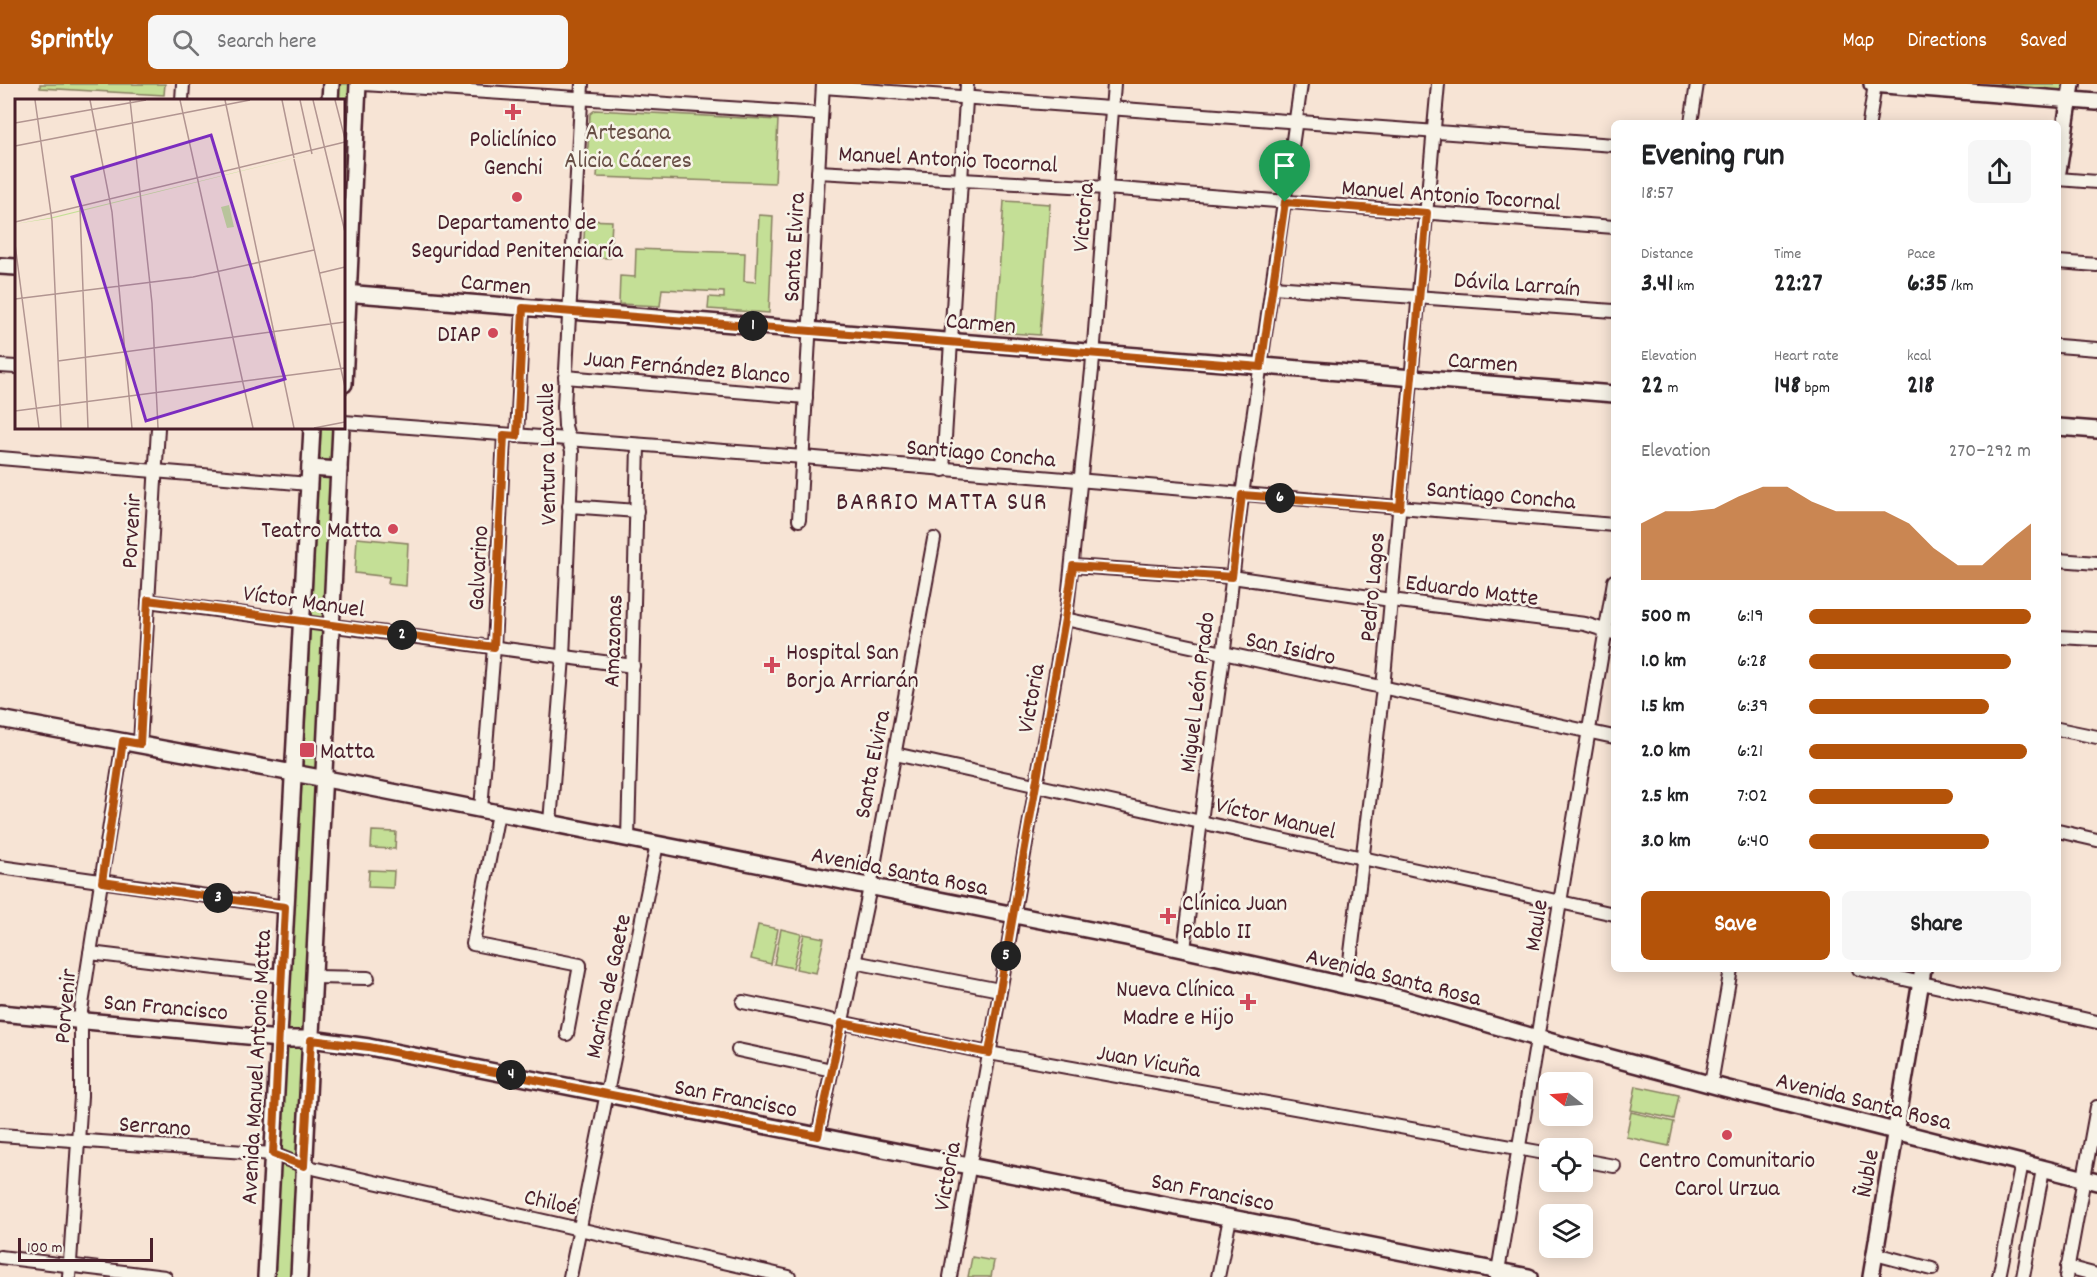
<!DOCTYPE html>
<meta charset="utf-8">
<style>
:root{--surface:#fff;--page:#f6f6f6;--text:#202124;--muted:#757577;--accent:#b45309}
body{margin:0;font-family:Dekko,sans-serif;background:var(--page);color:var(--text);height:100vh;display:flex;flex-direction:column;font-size:22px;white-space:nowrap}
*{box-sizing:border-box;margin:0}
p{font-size:20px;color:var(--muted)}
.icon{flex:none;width:33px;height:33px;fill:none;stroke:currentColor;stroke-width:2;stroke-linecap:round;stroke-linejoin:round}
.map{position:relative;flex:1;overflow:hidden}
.panel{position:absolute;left:1611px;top:36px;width:450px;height:852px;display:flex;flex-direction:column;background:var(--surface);border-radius:9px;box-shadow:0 3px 15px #0003}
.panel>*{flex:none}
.needle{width:39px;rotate:287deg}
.tools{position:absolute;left:1539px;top:988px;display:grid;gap:12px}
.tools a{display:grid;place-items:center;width:54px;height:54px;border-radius:9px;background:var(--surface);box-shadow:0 3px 15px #0003;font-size:30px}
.scale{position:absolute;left:18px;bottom:15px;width:135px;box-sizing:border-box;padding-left:6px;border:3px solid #4a1f2b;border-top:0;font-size:16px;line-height:21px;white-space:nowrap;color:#4a1f2b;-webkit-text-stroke:4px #f7f3e8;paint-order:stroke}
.pin{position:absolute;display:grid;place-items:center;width:51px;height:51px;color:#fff;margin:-62px -26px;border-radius:50% 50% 50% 0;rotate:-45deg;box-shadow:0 0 6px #0007}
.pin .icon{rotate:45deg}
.km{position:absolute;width:30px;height:30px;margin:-15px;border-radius:50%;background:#222;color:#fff;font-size:16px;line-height:30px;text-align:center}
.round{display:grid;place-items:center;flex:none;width:63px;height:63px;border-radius:9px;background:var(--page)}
.headline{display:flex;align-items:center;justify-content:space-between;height:102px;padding:0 30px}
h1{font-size:33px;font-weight:700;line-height:45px}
.stats{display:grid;grid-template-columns:repeat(3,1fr);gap:9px;height:102px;padding:6px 30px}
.stats div{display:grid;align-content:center}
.stats b{font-size:26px;font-weight:700}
.stats small{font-size:16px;font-weight:400}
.stats p{font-size:16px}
.chart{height:168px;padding:12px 30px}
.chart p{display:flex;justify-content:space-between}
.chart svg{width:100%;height:108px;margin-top:6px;fill:var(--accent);opacity:.7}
.button{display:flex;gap:12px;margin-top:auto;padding:12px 30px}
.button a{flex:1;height:69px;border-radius:9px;background:var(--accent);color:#fff;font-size:24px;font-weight:700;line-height:69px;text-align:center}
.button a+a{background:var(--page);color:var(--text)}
ul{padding:0 30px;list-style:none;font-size:20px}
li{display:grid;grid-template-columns:96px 72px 1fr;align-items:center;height:45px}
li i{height:15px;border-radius:8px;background:var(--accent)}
header{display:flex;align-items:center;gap:36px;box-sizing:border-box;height:84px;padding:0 30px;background:var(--accent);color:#fff}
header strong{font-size:28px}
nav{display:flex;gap:33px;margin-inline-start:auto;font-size:21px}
.search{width:420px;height:54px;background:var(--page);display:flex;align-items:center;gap:15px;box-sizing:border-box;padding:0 21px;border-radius:9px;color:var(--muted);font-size:22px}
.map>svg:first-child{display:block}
.green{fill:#c4df96;stroke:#877f60;stroke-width:1.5}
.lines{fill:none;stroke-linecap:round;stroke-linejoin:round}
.minor-casing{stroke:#4a1f2b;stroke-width:16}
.major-casing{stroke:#4a1f2b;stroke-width:20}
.minor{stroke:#f7f3e8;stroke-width:12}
.major{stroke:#f7f3e8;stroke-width:15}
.route-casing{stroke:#fff;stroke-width:12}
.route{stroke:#b45309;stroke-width:8}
.poi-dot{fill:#d1495b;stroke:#f7f3e8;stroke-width:2}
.labels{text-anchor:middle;stroke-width:5;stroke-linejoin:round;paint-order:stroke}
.park-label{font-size:24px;fill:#684f46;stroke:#f7f3e8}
.poi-label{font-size:24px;fill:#4a1f2b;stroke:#f7f3e8}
.street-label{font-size:24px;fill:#4a1f2b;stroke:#f7f3e8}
.neighbourhood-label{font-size:26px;letter-spacing:1.5px;fill:#4a1f2b;stroke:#f7f3e8}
.inset-road{fill:none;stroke:#b29591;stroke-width:1.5}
.view{fill:#7b2cbf;fill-opacity:0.15;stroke:#7b2cbf;stroke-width:3}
.inset-edge{fill:none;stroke:#4a1f2b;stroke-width:3}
</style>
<header>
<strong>Sprintly</strong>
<div class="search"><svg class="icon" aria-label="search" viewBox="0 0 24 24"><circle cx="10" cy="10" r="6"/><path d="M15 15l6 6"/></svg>Search here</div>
<nav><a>Map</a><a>Directions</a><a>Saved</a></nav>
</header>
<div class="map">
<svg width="2097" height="1193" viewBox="0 0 2097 1193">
<rect width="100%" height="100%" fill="#f7e4d5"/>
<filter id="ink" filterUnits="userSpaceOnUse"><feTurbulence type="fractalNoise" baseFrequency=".0167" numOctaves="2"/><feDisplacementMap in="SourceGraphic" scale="12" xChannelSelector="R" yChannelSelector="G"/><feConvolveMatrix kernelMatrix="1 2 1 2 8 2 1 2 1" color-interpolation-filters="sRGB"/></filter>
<g filter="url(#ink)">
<!-- green -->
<g class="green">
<path d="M40 0H165L164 11 40 4Z"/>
<path d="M337 0H351L344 162V16H337Z"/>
<path d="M1952 0H2066L2064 10Z"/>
<path d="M595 26 778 36 775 99 597 93 598 79 587 78 590 30Z"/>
<path d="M1004 117 1050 120 1040 251 995 248Z"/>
<path d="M759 131 773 132 769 229 708 225 709 213 724 214V208L662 205 660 222 619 220 620 192 635 193 636 165 745 169 744 197 756 198Z"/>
<path d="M585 136 612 137 610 174 583 173Z"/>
<path d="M321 344H335L318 715 291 1193H273L301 716Z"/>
<path d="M357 454 408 459 406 502 388 500 389 493 355 489Z"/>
<path d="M372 747 396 748 395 765 371 764Z"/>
<path d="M369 786 394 787 393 804 368 803Z"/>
<path d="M758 841 778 845 771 880 751 875Z"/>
<path d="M781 845 801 850 793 884 774 880Z"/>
<path d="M804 850 824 854 816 889 796 885Z"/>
<path d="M1636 1002 1679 1011 1674 1035 1631 1026Z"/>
<path d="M1631 1028 1674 1038 1669 1062 1626 1053Z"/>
<path d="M972 1173 994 1177 991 1193H968Z"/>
</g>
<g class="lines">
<defs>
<g id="minor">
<path d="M364 0 821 30"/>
<path d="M823 3 1614 61"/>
<path d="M182 16 183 0"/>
<path d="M1691 39 1697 0"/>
<path d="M1869 39 1875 0"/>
<path d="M818 88 1106 104 1614 143"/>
<path d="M2058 95 2097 98"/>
<path d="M2058 178 2097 181"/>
<path d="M1273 203 1614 227"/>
<path d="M2058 262 2097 265"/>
<path d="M0 282 16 283"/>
<path d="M565 293 806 313"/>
<path d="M344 338 803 373 1614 441"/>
<path d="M517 352 523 224"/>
<path d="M0 374 309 400"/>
<path d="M943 386 967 0"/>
<path d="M569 422 637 427"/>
<path d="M799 436 823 0"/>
<path d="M2058 476 2097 479"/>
<path d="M1073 482 1232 493 1391 516 1585 540 1614 549"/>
<path d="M148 517 633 582"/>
<path d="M1065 535 1614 653"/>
<path d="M2058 553 2097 555"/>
<path d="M2058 645 2097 653"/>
<path d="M140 660 158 344"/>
<path d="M895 670 1614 830"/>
<path d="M481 725 494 563 504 351"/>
<path d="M498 729 473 860 580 881 567 950"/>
<path d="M550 739 563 573 572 367 565 342 564 322 582 0"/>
<path d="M2058 747 2097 756"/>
<path d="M628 755 638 362"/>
<path d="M0 783 285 823"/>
<path d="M1184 865 1225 557 1242 411 1301 0"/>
<path d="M90 869 282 892"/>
<path d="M854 878 1000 906"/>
<path d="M1859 885 2097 938"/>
<path d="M314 893 368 894"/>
<path d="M1347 902 1383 604 1438 0"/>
<path d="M743 918 989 969 1550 1070"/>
<path d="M738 966 832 986"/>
<path d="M1711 1000 1731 885"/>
<path d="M0 1051 273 1070 304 1082 789 1193"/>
<path d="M818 1052 870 803 934 455"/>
<path d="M1582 1076 1614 1082"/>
<path d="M1875 1170 1932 1185"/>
<path d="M0 1173 165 1193"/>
<path d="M2067 1183 2097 1191"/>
<path d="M69 1193 81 1012V927L123 657"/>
<path d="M570 1193 657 760"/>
<path d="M950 1193 1067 525 1092 286 1114 0"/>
<path d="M1218 1193 1230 1134"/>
<path d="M1497 1193 1614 497"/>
<path d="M1999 1193 2022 1079"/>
<path d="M2023 1193 2043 1085"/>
<path d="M2066 1193 2097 1023"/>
</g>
<g id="major">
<path d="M1872 0 2097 18"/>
<path d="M330 16 331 0"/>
<path d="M2058 87 2072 0"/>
<path d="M0 182 16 183"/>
<path d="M344 209 1614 310"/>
<path d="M344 300 358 0"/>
<path d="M2058 343 2097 346"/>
<path d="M310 384 339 386"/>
<path d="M0 635 342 698 1126 853 1273 885 1400 914 1537 954 1724 1004 2097 1098"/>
<path d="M0 929 279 955H311L369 963 1529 1193"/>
<path d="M266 1193 312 344"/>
<path d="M299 1193 341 344"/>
<path d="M1871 1193 1923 885"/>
</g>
</defs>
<!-- minor casing -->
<use href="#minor" class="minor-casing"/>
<!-- major casing -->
<use href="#major" class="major-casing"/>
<!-- minor -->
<use href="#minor" class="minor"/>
<!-- major -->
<use href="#major" class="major"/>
</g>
</g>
<g class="lines" filter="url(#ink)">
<defs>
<path id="route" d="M1285 118 1427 129 1400 423 1242 411 1232 493 1073 482 1065 535 989 969 842 939 818 1052 369 963 311 956 304 1082 273 1070 285 823 102 798 123 657 140 660 148 516 494 563 504 351 517 352 523 224 1261 283Z"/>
</defs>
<!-- route casing -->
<use href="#route" class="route-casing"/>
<!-- route -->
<use href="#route" class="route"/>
</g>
<!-- markers -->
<g class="poi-dot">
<path d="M510 19h6v6h6v6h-6v6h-6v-6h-6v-6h6z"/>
<circle cx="517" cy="113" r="6"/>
<circle cx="493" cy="249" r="6"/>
<circle cx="393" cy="445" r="6"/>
<path d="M769 572h6v6h6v6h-6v6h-6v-6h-6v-6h6z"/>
<rect x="299" y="658" width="16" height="16" rx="3"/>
<path d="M1165 823h6v6h6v6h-6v6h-6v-6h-6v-6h6z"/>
<path d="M1245 909h6v6h6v6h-6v6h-6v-6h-6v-6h6z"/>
<circle cx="1727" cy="1051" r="6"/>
</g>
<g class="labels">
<!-- park labels -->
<g class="park-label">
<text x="628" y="55">Artesana<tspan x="628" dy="28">Alicia Cáceres</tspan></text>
</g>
<!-- poi labels -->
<g class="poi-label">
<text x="513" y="62">Policlínico<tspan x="513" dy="28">Genchi</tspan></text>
<text x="517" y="145">Departamento de<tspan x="517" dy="28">Seguridad Penitenciaría</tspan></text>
<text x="481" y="257" text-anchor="end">DIAP</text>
<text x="381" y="453" text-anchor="end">Teatro Matta</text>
<text x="786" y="575" text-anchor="start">Hospital San<tspan x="786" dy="28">Borja Arriarán</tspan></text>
<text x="320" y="674" text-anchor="start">Matta</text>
<text x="1182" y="826" text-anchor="start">Clínica Juan<tspan x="1182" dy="28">Pablo II</tspan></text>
<text x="1234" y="912" text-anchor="end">Nueva Clínica<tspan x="1234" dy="28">Madre e Hijo</tspan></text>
<text x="1727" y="1083">Centro Comunitario<tspan x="1727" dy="28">Carol Urzua</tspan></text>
</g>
<!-- street labels -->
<g class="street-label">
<text transform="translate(948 74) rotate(3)" y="8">Manuel Antonio Tocornal</text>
<text transform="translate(1451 110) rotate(4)" y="8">Manuel Antonio Tocornal</text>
<text transform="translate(1082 133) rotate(-85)" y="8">Victoria</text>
<text transform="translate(793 163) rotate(-87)" y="8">Santa Elvira</text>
<text transform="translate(496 199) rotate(5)" y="8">Carmen</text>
<text transform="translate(1517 199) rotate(4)" y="8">Dávila Larraín</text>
<text transform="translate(981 238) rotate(5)" y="8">Carmen</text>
<text transform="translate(1483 277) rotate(4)" y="8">Carmen</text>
<text transform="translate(687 282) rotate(5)" y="8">Juan Fernández Blanco</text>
<text transform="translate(981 368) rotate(5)" y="8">Santiago Concha</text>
<text transform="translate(546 370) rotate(-91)" y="8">Ventura Lavalle</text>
<text transform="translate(1501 410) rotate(5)" y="8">Santiago Concha</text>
<text transform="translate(130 447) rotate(-87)" y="8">Porvenir</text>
<text transform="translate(477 484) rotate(-87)" y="8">Galvarino</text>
<text transform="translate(1371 503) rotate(-85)" y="8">Pedro Lagos</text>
<text transform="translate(1472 505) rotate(7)" y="8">Eduardo Matte</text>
<text transform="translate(304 516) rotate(8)" y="8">Víctor Manuel</text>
<text transform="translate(612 557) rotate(-88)" y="8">Amazonas</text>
<text transform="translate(1291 563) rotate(12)" y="8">San Isidro</text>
<text transform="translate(1196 608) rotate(-83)" y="8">Miguel León Prado</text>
<text transform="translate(1030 614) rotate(-80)" y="8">Victoria</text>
<text transform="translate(871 680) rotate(-79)" y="8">Santa Elvira</text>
<text transform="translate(1276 733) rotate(13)" y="8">Víctor Manuel</text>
<text transform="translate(900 786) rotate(11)" y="8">Avenida Santa Rosa</text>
<text transform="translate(1535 841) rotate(-81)" y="8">Maule</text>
<text transform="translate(1394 892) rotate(14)" y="8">Avenida Santa Rosa</text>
<text transform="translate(607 902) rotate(-78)" y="8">Marina de Gaete</text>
<text transform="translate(64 922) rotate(-85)" y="8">Porvenir</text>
<text transform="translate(166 922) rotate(5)" y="8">San Francisco</text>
<text transform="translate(1149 976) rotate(10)" y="8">Juan Vicuña</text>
<text transform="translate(255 983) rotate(-87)" y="8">Avenida Manuel Antonio Matta</text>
<text transform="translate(736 1013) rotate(11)" y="8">San Francisco</text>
<text transform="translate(1864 1016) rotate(14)" y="8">Avenida Santa Rosa</text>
<text transform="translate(155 1041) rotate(4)" y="8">Serrano</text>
<text transform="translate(1866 1089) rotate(-80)" y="8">Ñuble</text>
<text transform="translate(946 1092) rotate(-80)" y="8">Victoria</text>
<text transform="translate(1213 1107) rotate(11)" y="8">San Francisco</text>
<text transform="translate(551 1117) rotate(13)" y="8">Chiloé</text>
</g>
<!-- neighbourhood labels -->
<g class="neighbourhood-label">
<text x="942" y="425">BARRIO MATTA SUR</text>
</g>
</g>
<!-- overview -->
<g transform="translate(15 15)">
<rect width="330" height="330" fill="#f7e4d5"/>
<path d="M311 51 39 119 0 125 34 119ZM214 106 219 128 212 129 206 108Z" fill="#c4df96"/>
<path class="inset-road" d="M20 1 37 122 46 329M75 1 97 113 117 329M115 1 137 204 143 329M165 1 238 329M210 1 279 329M267 1 279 59M285 1 297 55M298 1 330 133M320 1 330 40M0 24 131 1M0 47 235 1M279 60 330 288M65 109 73 329M0 123 330 43M0 145 24 329M305 174 330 168M0 200 178 178 299 151M43 262 330 223M0 312 330 269M299 329 330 323"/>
<path class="view" d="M196 36 270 280 131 322 57 78Z"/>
<rect width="330" height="330" class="inset-edge"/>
</g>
</svg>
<div class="tools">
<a><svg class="needle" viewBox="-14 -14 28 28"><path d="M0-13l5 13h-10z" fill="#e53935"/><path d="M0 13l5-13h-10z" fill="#757577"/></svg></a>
<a><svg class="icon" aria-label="locate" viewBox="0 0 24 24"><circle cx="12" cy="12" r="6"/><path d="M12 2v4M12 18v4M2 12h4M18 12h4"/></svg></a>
<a><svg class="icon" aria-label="layers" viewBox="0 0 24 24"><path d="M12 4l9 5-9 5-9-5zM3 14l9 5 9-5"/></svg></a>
</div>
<div class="scale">100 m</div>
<div class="pin" style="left:1285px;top:118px;background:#1e9e55"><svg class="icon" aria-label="arrive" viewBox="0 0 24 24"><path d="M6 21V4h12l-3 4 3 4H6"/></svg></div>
<b class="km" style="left:753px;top:242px">1</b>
<b class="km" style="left:402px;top:551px">2</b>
<b class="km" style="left:218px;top:814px">3</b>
<b class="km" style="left:511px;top:991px">4</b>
<b class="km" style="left:1006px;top:872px">5</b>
<b class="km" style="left:1280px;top:414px">6</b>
<section class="panel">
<div class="headline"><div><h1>Evening run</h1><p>18:57</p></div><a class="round"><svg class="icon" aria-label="share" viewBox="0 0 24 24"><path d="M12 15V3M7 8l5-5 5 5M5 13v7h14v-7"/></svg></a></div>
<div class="stats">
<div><p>Distance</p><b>3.41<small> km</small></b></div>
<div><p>Time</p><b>22:27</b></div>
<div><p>Pace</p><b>6:35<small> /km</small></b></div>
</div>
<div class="stats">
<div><p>Elevation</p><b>22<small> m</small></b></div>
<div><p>Heart rate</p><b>148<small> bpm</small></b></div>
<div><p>kcal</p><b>218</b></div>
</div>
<div class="chart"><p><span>Elevation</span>270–292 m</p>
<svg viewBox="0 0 160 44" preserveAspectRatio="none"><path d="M0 44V21L10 16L20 16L30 15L40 10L50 6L60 6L70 12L80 16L90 16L100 16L110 21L120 31L130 38L140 38L150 29L160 21V44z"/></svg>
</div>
<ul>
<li><b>500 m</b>6:19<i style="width:100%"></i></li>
<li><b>1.0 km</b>6:28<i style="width:91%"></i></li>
<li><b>1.5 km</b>6:39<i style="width:81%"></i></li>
<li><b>2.0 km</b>6:21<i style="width:98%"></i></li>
<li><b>2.5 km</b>7:02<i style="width:65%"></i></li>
<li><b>3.0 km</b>6:40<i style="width:81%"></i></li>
</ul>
<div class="button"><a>Save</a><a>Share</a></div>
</section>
</div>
